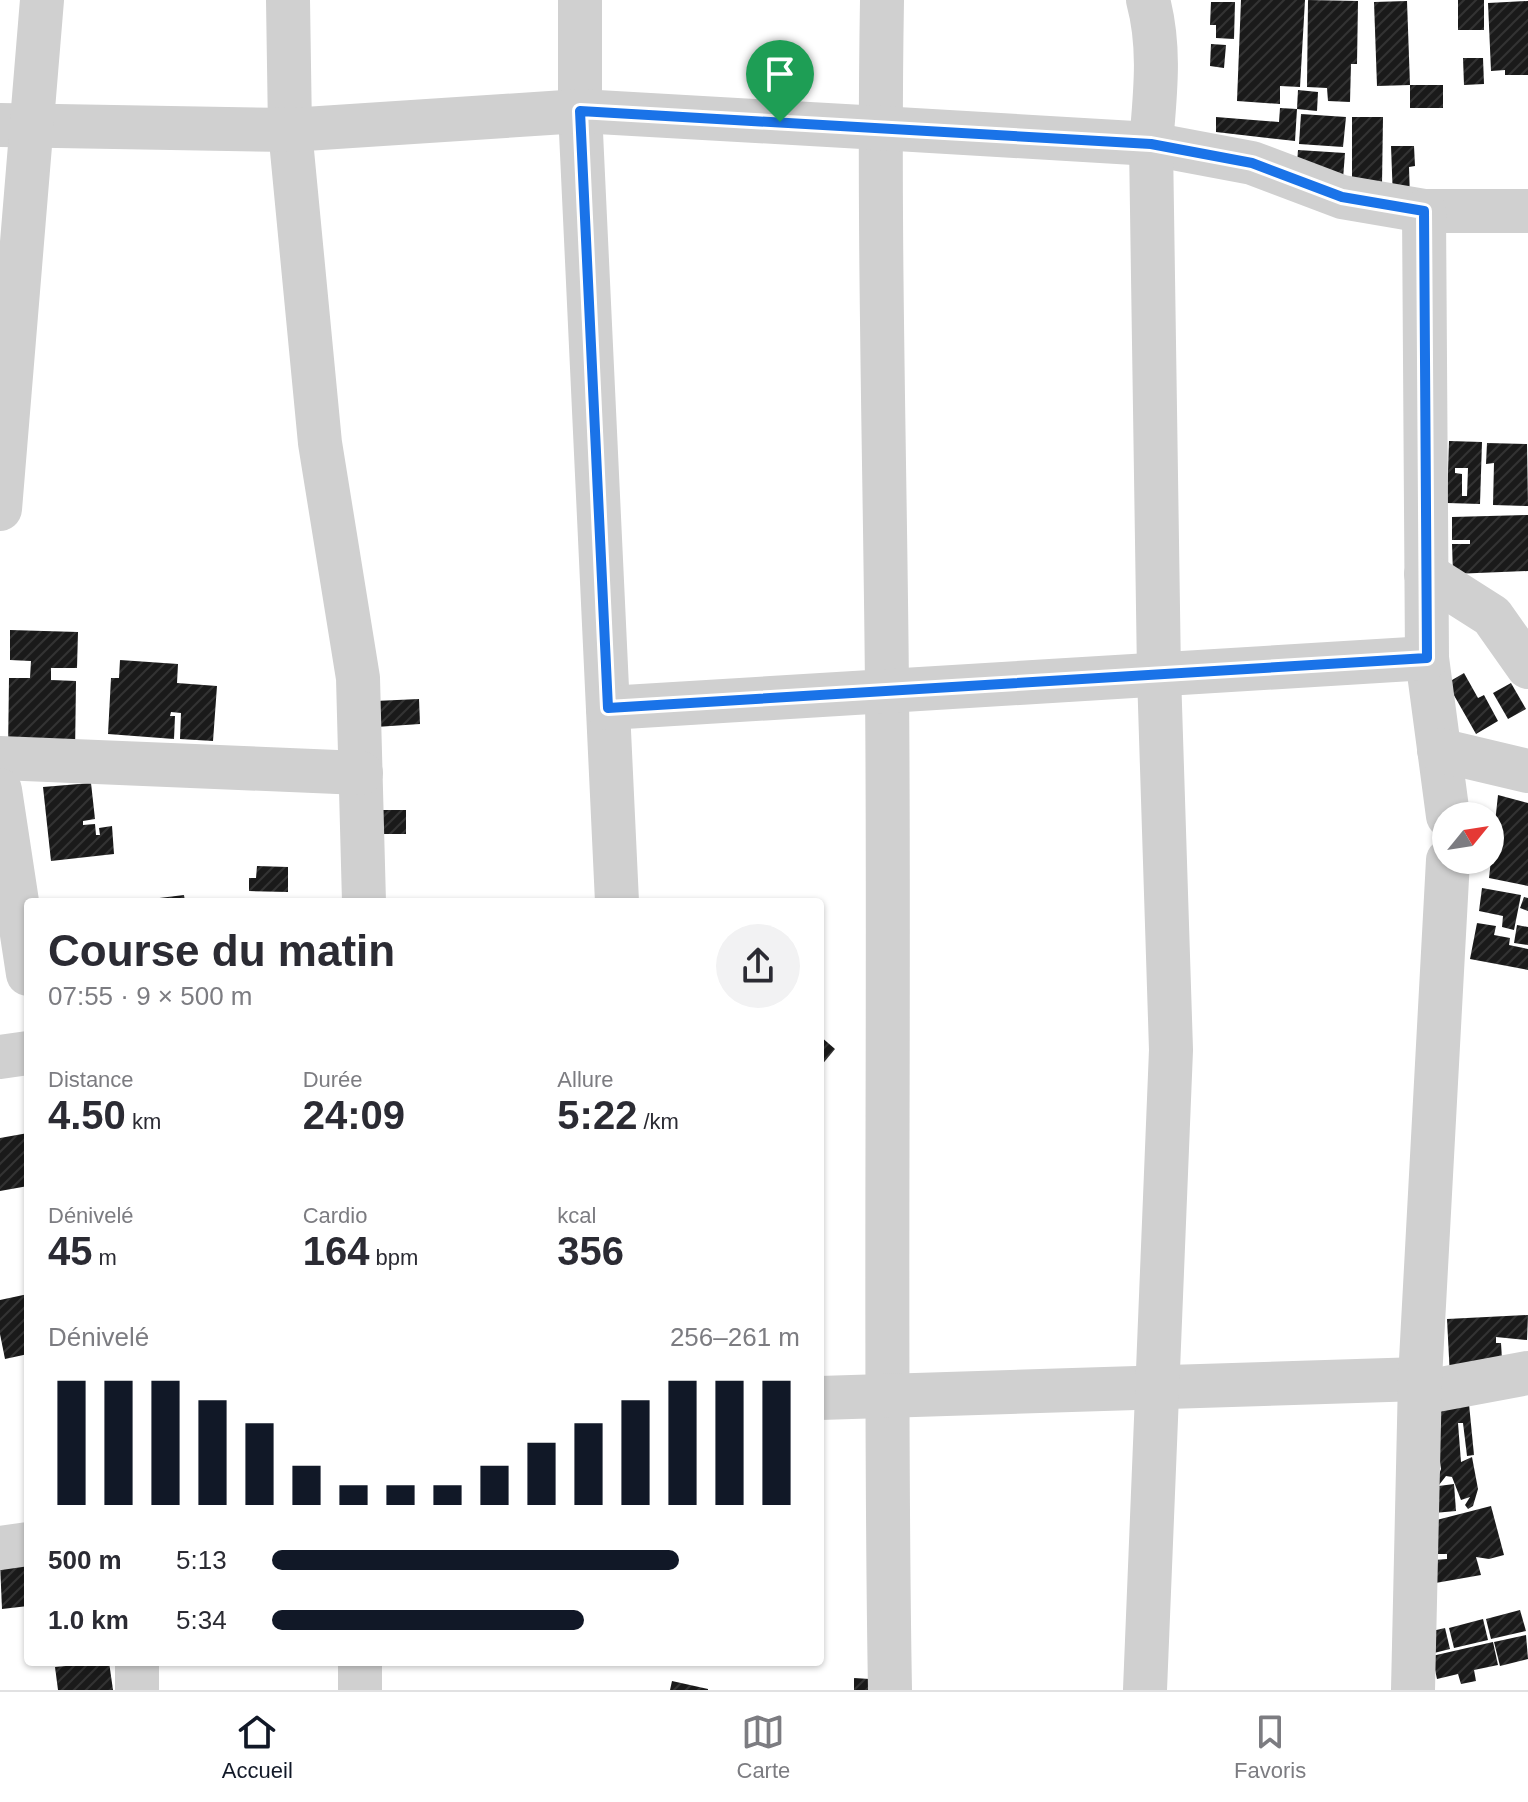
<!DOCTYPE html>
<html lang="fr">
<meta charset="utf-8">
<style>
:root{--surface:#fff;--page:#f2f2f3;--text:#2b2b33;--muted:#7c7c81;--line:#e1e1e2;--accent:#111827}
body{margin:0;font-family:Helvetica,sans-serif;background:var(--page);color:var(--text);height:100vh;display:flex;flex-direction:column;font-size:30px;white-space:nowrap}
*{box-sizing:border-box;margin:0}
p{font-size:26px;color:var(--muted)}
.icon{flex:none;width:44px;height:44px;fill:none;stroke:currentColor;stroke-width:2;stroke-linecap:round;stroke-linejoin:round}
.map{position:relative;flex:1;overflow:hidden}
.side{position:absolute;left:24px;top:898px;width:800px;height:768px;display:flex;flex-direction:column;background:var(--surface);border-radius:8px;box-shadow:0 2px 6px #0004}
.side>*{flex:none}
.needle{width:52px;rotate:60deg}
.tools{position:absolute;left:1432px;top:802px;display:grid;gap:16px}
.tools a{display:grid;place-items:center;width:72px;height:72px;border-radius:50%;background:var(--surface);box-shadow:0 2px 6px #0004;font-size:40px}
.pin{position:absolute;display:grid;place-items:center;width:68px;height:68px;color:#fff;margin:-82px -34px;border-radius:50% 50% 50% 0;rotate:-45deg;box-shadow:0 0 8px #0007}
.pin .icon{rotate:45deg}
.round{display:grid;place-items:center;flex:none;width:84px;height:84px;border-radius:42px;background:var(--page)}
.headline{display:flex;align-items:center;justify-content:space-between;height:136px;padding:0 24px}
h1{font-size:44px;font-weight:600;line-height:60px}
.metrics{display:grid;grid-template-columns:repeat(3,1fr);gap:12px;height:136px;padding:8px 24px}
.metrics div{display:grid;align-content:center}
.metrics b{font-size:40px;font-weight:600}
.metrics small{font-size:22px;font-weight:400}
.metrics p{font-size:22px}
.chart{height:224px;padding:16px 24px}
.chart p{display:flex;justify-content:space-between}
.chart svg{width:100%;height:144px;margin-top:8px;stroke:var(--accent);stroke-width:6}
ul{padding:0 24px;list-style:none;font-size:26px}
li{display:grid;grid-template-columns:128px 96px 1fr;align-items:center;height:60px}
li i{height:20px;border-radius:10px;background:var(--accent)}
.tabs{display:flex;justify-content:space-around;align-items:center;height:112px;border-top:2px solid var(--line);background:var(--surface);font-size:22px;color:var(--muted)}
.tabs a{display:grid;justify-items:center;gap:4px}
.tabs .selected{color:var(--accent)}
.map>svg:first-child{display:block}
.building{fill:url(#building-hatch);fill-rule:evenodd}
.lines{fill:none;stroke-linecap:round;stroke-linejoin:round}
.minor{stroke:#d0d0d0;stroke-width:44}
.route-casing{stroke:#fff;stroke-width:16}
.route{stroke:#1a73e8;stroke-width:10}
</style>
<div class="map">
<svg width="1528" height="1690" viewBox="0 0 1528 1690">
<defs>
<pattern id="building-hatch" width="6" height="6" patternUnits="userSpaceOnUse" patternTransform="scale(2)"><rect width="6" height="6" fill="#1a1a1a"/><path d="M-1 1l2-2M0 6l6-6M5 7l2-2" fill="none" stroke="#333"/></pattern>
</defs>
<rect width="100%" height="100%" fill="#fff"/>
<!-- building -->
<g class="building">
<path d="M1241 0H1305L1300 87 1280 86V104L1237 101Z"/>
<path d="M1308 0 1358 1 1357 64H1351L1350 102 1328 101 1327 88 1307 87Z"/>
<rect x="1458" y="0" width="26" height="30"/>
<path d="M1407 1 1410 85 1377 86 1374 2Z"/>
<path d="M1528 1V75H1505V70L1491 71 1488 3Z"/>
<path d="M1211 2H1235L1234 39 1216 38V25H1210Z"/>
<path d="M1211 44 1226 45 1224 68 1210 66Z"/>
<path d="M1463 58H1483L1484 84 1464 85Z"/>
<rect x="1410" y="85" width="33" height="23"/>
<path d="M1298 90 1318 92 1317 111 1297 109Z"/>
<path d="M1280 108 1297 109 1295 141 1216 132V117L1279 122Z"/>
<path d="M1301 114 1346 117 1343 147 1299 144Z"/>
<path d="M1352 117H1383L1382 185 1352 184Z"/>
<path d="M1391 146H1414L1415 166 1409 167 1410 198 1393 199Z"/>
<path d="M1298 150 1345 153 1343 179 1296 175Z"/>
<path d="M1449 441 1482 442 1480 504 1447 503ZM1455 468H1468L1467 496H1462V474L1455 473Z"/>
<path d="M1487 443 1527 444 1528 506 1493 505 1494 463 1486 464Z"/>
<path d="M1528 515V571L1453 574 1452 544H1470V540H1452V517Z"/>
<path d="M10 630 78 632 77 668H51V680L76 681 75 754 8 752 9 678H30L31 661 10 660Z"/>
<path d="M120 660 178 664 177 683 217 686 213 741 180 739 181 713 171 712 170 716H175L174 739 108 734 111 678H119Z"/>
<path d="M1464 673 1478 698 1484 695 1498 721 1476 734 1447 683Z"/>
<path d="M1511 683 1526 709 1508 719 1493 693Z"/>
<path d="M419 699 420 724 376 727 375 701Z"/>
<path d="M91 783 95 819 83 821V825L95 824 96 835H100L99 828 112 826 114 854 51 861 43 787Z"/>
<path d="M1498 795 1528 803V886L1489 878Z"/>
<path d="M379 810H406V834H380Z"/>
<path d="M257 866 288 867V892L249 891V878H256Z"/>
<path d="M1482 888 1521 895 1514 930 1502 927 1503 916 1479 911Z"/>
<path d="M184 895 185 902H143V900Z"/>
<path d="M1524 897 1528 898V911L1520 908Z"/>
<path d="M1477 923 1496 926 1494 935 1510 938 1509 945 1528 949V970L1470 959Z"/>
<path d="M1517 925 1528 927V945L1514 943Z"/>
<path d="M820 1036 835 1049 820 1067Z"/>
<path d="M28 1133V1186L0 1191V1138Z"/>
<path d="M28 1294V1354L5 1359 0 1334V1300Z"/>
<path d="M1528 1315 1527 1340 1496 1337V1343H1501L1503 1375 1450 1377 1447 1319Z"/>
<path d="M1469 1404 1474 1455 1467 1456 1463 1423H1458L1461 1462 1472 1457 1478 1489 1473 1506 1468 1509 1465 1505 1470 1497 1461 1500 1452 1477 1446 1476 1439 1485 1437 1480 1441 1469 1432 1409Z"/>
<path d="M1454 1484 1456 1511 1434 1513 1431 1487Z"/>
<path d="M1491 1506 1504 1555 1489 1559 1476 1557 1481 1575 1424 1585 1425 1523ZM1434 1554H1447V1559L1434 1560Z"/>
<path d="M28 1561V1606L2 1609 0 1563Z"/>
<path d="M1520 1610 1526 1631 1491 1639 1486 1619Z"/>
<path d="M1483 1619 1488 1640 1454 1648 1449 1628Z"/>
<path d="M1445 1628 1450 1649 1434 1653 1432 1631Z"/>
<path d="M1526 1635 1528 1659 1500 1666 1494 1642Z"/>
<path d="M1493 1642 1498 1665 1474 1670 1476 1681 1461 1684 1458 1674 1437 1679 1432 1656Z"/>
<path d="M109 1662 113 1690H58L55 1667Z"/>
<path d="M854 1678 870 1679V1690H854Z"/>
<path d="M672 1681 708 1689V1690H670Z"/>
</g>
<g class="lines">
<!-- minor -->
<g class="minor">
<path d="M288 0 290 130 320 443 358 678 364 902"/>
<path d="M580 0V111L617 902"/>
<path d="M882 0C878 229 885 459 887 688 890 1022 884 1356 890 1690"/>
<path d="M0 125 290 130 580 111 880 128 1151 144 1252 163 1342 197 1424 211H1528"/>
<path d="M1424 211 1427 658 1448 816"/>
<path d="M0 509 42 0"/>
<path d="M1426 574 1492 616 1528 667"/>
<path d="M608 708 1427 658"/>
<path d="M1439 750 1528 771"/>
<path d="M0 758 361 773"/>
<path d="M0 790 28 974"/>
<path d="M0 1057 28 1053"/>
<path d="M1420 1393 1528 1373"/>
<path d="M820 1398 1420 1379"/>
<path d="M0 1548 28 1544"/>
<path d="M137 1662V1690"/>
<path d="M360 1690V1662"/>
<path d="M1145 1690 1171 1050 1159 674 1151 144C1155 95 1161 48 1148 0"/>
<path d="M1413 1690 1420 1379 1448 860"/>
</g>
</g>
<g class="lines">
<defs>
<path id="route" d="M580 111 1151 144 1252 163 1342 197 1424 211 1427 658 608 708Z"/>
</defs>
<!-- route casing -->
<use href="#route" class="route-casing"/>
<!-- route -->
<use href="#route" class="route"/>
</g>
</svg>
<div class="tools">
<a><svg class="needle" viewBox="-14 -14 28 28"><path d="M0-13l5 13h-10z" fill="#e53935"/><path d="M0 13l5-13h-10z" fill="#7c7c81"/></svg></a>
</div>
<div class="pin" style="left:780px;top:122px;background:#1e9e55"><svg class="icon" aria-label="arrive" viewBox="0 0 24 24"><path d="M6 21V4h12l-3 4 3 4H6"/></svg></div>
<section class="side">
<div class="headline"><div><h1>Course du matin</h1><p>07:55 · 9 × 500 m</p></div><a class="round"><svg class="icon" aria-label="share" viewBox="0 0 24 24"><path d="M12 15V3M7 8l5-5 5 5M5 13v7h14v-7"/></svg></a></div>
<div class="metrics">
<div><p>Distance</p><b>4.50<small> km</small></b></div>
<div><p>Durée</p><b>24:09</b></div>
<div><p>Allure</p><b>5:22<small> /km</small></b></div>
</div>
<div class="metrics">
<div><p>Dénivelé</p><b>45<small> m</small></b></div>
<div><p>Cardio</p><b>164<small> bpm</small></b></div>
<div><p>kcal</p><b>356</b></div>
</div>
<div class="chart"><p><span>Dénivelé</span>256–261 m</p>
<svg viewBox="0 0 160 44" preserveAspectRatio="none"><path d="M5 44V6M15 44V6M25 44V6M35 44V12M45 44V19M55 44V32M65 44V38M75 44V38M85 44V38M95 44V32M105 44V25M115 44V19M125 44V12M135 44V6M145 44V6M155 44V6"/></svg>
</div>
<ul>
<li><b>500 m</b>5:13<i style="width:77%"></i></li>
<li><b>1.0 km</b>5:34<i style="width:59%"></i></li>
</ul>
</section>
</div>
<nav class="tabs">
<a class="selected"><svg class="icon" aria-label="home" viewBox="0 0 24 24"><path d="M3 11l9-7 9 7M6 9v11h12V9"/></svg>Accueil</a>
<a><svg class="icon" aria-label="map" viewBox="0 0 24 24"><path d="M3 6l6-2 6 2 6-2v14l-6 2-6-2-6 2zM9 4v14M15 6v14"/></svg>Carte</a>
<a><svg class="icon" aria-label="saved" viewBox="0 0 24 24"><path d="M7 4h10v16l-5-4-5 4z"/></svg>Favoris</a>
</nav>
